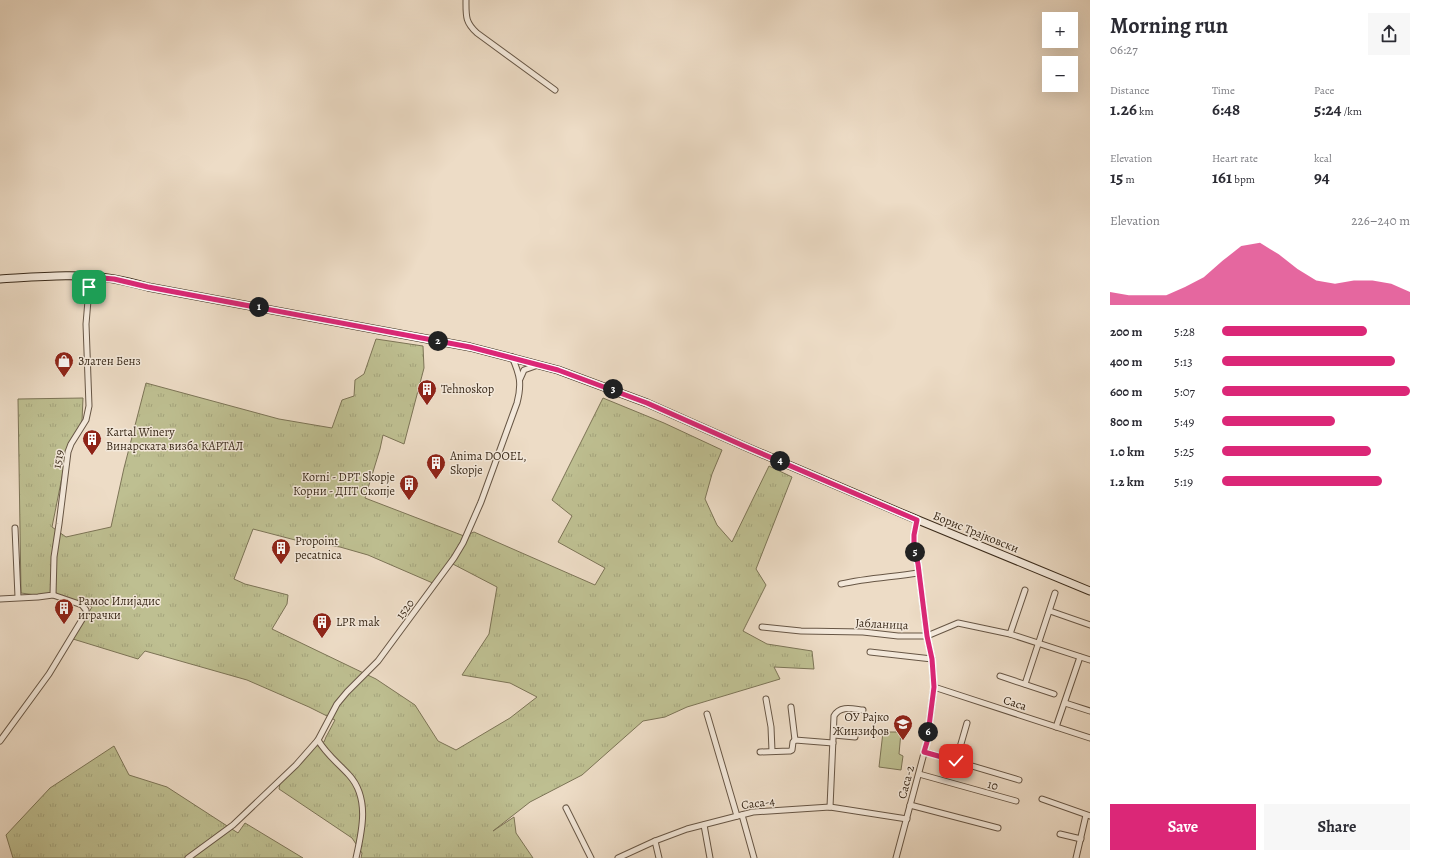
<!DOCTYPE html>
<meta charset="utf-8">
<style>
:root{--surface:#fff;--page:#f7f7f7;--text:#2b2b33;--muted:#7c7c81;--accent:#db2777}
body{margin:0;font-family:Alegreya,serif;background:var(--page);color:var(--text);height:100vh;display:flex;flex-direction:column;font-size:15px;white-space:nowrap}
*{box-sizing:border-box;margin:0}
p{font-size:13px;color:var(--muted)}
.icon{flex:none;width:22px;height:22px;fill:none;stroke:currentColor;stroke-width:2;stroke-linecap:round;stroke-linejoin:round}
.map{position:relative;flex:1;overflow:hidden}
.details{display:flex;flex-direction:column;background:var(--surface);width:340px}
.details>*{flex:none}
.tools{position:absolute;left:1042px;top:12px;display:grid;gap:8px}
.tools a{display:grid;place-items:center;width:36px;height:36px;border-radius:0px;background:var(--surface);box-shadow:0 4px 16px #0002;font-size:20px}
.pin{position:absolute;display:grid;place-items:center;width:34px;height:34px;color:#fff;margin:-17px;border-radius:8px;box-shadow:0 2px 6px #0006}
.km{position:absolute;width:20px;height:20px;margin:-10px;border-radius:50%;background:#222;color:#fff;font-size:11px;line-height:20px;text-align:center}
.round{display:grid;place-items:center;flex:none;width:42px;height:42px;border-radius:0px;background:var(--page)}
.head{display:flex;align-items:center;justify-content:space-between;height:68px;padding:0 20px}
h1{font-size:22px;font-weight:600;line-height:30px}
.figures{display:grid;grid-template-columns:repeat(3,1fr);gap:6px;height:68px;padding:4px 20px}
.figures div{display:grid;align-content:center}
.figures b{font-size:17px;font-weight:600}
.figures small{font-size:11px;font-weight:400}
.figures p{font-size:11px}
.chart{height:112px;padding:8px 20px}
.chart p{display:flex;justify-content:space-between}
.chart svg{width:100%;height:72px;margin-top:4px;fill:var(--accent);opacity:.7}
.action{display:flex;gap:8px;margin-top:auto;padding:8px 20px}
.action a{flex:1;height:46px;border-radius:0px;background:var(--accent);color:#fff;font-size:16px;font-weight:600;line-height:46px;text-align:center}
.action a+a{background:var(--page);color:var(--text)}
ul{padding:0 20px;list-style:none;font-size:13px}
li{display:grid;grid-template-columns:64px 48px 1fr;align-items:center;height:30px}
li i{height:10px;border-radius:5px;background:var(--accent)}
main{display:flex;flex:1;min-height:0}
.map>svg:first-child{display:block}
.grass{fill:url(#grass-tufts);stroke:#7c7456;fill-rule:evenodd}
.garden{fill:#bebf91;stroke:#7c7456}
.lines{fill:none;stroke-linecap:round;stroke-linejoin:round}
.street-casing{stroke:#675645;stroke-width:7}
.secondary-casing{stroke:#3a2a1a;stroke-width:9}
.street{stroke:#f3e8da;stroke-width:5}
.secondary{stroke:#f3e8da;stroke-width:7}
.route-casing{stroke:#fff;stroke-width:8}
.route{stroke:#db2777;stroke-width:5}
.labels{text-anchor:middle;stroke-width:3;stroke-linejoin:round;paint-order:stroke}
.poi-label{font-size:12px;fill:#3a2a1a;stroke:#f3e8da;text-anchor:start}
.street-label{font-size:12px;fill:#3a2a1a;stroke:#f3e8da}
</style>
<main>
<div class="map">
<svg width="1090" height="858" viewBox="0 0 1090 858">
<defs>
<pattern id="grass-tufts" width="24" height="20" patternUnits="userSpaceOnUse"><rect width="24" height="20" fill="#bebf91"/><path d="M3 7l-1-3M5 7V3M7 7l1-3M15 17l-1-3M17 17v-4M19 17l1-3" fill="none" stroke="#a4a47c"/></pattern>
</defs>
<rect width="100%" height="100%" fill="#eddcc6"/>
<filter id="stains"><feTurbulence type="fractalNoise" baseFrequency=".005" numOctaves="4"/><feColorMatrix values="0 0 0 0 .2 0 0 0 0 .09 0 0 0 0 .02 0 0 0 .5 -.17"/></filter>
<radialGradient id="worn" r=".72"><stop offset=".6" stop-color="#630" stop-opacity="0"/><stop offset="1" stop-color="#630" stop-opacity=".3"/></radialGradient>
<!-- grass -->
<g class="grass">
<path d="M376 339 423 346 424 368 404 444 383 435 380 449 365 498 464 536 474 532 595 585 605 568 558 542 572 516 552 500 603 398 664 423 722 450 712 474 705 499 717 525 732 542 769 466 792 477 756 569 766 585 743 631 767 644 812 651 814 669 774 667 780 679 687 707 665 717 643 721 582 775 530 802 493 831 514 817 516 833 533 858H361L362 853 352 838 279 789 281 777 314 743 324 742 326 737 335 720 309 707 247 680 145 651 138 659 73 639 92 607 79 601 21 593 18 399 83 398 82 421 65 462 52 527 66 537 111 527 124 468 146 383 279 419 332 428 342 400 354 396 355 380 364 374ZM253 529 299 541 340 547 368 555 435 584 449 562 497 587 489 634 462 675 510 683 537 697 510 718 456 750 438 741 415 705 376 679 272 629 287 604 288 595 245 584 234 579Z"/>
<path d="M114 746 129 775 167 787 238 833 245 823 303 858H13L6 835 50 788Z"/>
</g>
<!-- garden -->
<path class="garden" d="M883 732H901L899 754 903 756 901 770 879 767Z"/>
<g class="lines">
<defs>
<g id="street">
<path d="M466 0C466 16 465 22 477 33L555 90"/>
<path d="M520 379 524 370 538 365"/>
<path d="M15 528 18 597"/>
<path d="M841 584C867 578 893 577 918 573"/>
<path d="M0 599 38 597 53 595 54 557 59 524 68 452 71 444 86 420 89 406 86 324 90 277"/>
<path d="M1050 611 1090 625"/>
<path d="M762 627 801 631 863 632 898 636H927L958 623 1010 634 1090 660"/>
<path d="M1010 634 1025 590"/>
<path d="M870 652 932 659"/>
<path d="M1000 676 1054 694"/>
<path d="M1025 684 1055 593"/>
<path d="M934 687 1090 738"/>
<path d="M766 699 771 727 772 751"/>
<path d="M1065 703 1090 711"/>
<path d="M791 707 795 740"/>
<path d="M707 714 737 816"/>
<path d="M1056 727 1080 657"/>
<path d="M834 735 855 737"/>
<path d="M318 740C326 754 338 763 349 775 370 798 362 831 356 858"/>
<path d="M0 741 49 674 86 613V610L82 605 53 595"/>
<path d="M760 752 790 751 792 750 793 742 795 740 833 743"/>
<path d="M925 752 1019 780"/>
<path d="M956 761 967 723"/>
<path d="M919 774 1016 801"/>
<path d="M1042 799 1090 816"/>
<path d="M910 805 998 828"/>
<path d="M830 807 834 716C840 705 853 709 863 710"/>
<path d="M566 808 591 858"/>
<path d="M742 815 754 858"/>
<path d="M704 825 710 858"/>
<path d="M1060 834 1081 839"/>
<path d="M655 841 659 858"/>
<path d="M188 858 233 825 296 765 318 740 337 704 347 692 378 661 454 558 463 543 481 502 517 403C522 384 520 375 512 357"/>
<path d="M618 858 655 841 687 829 753 812 830 807 907 819"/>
<path d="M896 858 927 742 934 687 932 659 927 636 918 564 914 546V535L917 520"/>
<path d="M1076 858 1086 815"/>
</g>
<path id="secondary" d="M0 279C36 277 79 273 114 279 125 281 137 284 148 287L470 347 558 370 647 403 744 446 906 515 1090 591"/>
</defs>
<!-- street casing -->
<use href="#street" class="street-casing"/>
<!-- secondary casing -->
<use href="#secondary" class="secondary-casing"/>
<!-- street -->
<use href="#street" class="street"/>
<!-- secondary -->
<use href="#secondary" class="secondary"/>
</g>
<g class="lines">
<defs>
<path id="route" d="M89 287 90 277 114 279 148 287 470 347 558 370 647 403 744 446 917 520 914 535V546L918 564 927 636 932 659 934 687 927 742 924 752 956 761"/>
</defs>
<!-- route casing -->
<use href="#route" class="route-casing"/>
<!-- route -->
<use href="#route" class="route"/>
</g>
<!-- icons -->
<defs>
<symbol id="shop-pin" viewBox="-11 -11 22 30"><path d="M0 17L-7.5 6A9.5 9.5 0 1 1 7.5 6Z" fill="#8f2418" stroke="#f3e8da"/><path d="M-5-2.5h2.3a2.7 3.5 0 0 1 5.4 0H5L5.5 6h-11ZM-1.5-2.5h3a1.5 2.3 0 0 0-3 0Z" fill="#fff"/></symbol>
<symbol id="building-pin" viewBox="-11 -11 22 30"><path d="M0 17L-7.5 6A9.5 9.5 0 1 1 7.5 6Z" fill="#8f2418" stroke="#f3e8da"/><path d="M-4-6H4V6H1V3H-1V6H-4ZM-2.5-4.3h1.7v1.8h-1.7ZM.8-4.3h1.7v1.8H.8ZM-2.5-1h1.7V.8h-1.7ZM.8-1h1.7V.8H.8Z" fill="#fff"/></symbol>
<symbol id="school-pin" viewBox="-11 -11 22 30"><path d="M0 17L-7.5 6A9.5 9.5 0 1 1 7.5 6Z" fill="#8f2418" stroke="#f3e8da"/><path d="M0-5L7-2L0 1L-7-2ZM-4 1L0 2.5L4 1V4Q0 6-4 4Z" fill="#fff"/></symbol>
</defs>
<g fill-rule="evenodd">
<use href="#shop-pin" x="53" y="350" width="22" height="30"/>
<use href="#building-pin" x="416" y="378" width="22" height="30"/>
<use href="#building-pin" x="81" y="428" width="22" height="30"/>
<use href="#building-pin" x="425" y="452" width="22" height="30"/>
<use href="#building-pin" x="398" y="473" width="22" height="30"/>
<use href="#building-pin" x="270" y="537" width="22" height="30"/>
<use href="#building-pin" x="53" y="597" width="22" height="30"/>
<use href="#building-pin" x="311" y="611" width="22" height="30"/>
<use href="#school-pin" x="892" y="713" width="22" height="30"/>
</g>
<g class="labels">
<!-- poi labels -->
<g class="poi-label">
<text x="78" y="365">Златен Бенз</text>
<text x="441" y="393">Tehnoskop</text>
<text x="106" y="436">Kartal Winery<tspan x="106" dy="14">Винарската визба КАРТАЛ</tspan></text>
<text x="450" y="460">Anima DOOEL,<tspan x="450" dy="14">Skopje</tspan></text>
<text x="395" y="481" text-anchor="end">Korni - DPT Skopje<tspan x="395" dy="14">Корни - ДПТ Скопје</tspan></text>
<text x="295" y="545">Propoint<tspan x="295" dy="14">pecatnica</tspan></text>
<text x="78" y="605">Рамос Илијадис<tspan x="78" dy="14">играчки</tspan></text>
<text x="336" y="626">LPR mak</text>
<text x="889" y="721" text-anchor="end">ОУ Рајко<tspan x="889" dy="14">Жинзифов</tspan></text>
</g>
<!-- street labels -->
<g class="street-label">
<text transform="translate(58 459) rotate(-80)" y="4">1519</text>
<text transform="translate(976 532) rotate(22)" y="4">Борис Трајковски</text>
<text transform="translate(405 609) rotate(-53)" y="4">1520</text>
<text transform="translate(882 624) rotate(3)" y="4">Јабланица</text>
<text transform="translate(1015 703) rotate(18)" y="4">Саса</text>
<text transform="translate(906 782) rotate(-75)" y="4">Саса-2</text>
<text transform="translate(993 785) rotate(16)" y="4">10</text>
<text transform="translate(758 803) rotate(-7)" y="4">Саса-4</text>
</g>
</g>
<rect width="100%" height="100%" filter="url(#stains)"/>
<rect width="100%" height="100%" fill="url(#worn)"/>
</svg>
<div class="tools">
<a>+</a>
<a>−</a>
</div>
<div class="pin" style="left:89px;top:287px;background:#1e9e55"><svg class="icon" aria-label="arrive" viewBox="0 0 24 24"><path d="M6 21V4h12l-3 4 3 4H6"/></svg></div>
<div class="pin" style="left:956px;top:761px;background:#d93025"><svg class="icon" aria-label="check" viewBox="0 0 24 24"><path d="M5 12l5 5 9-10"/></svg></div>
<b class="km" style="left:259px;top:307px">1</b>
<b class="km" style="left:438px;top:341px">2</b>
<b class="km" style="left:613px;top:389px">3</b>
<b class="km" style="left:780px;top:461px">4</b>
<b class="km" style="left:915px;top:552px">5</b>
<b class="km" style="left:928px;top:732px">6</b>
</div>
<section class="details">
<div class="head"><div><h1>Morning run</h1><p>06:27</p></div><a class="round"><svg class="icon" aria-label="share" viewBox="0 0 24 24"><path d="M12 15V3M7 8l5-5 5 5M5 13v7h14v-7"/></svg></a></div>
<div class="figures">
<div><p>Distance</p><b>1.26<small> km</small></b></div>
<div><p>Time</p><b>6:48</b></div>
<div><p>Pace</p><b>5:24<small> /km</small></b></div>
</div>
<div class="figures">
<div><p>Elevation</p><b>15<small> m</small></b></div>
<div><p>Heart rate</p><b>161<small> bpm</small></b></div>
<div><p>kcal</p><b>94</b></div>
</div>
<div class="chart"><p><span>Elevation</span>226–240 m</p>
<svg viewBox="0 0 160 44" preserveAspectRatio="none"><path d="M0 44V36L10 38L20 38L30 38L40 33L50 27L60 17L70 8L80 6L90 13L100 22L110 29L120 31L130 29L140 29L150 31L160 36V44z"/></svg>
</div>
<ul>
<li><b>200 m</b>5:28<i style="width:77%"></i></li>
<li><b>400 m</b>5:13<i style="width:92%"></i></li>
<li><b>600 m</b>5:07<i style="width:100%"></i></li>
<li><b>800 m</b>5:49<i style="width:60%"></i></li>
<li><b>1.0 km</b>5:25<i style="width:79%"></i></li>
<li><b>1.2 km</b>5:19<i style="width:85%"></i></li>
</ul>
<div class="action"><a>Save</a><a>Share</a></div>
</section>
</main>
